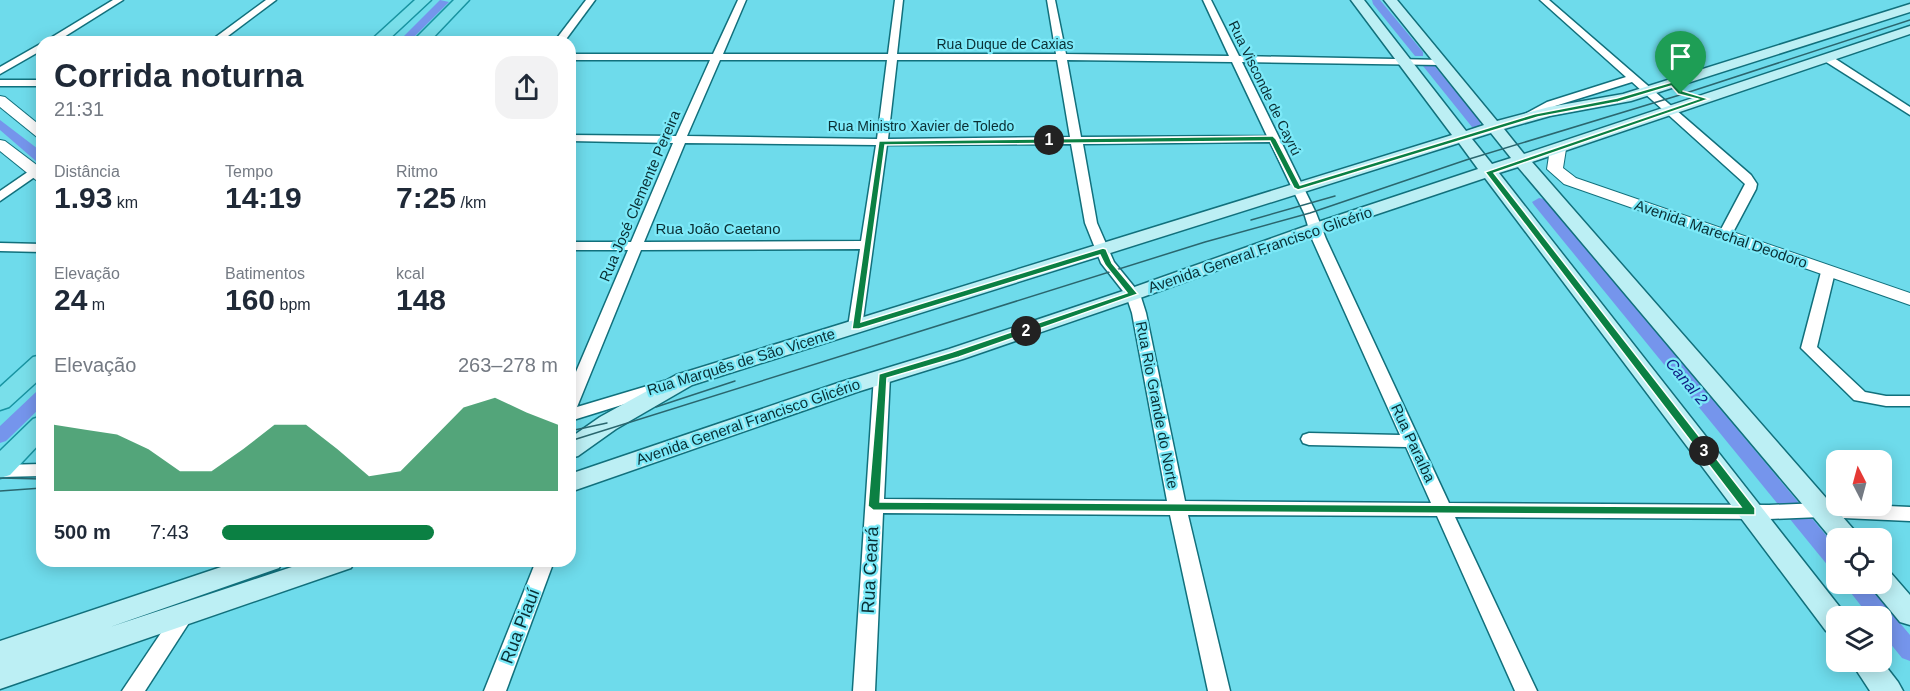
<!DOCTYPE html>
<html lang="pt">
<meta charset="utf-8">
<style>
:root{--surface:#fff;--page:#f2f2f3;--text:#1f2937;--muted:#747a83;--accent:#0b8043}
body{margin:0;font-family:Arial,sans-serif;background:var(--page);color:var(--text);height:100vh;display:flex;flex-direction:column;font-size:22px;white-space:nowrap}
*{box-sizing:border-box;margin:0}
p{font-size:20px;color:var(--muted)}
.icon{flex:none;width:33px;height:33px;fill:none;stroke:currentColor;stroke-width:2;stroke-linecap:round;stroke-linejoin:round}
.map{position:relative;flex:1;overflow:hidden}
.drawer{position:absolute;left:36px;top:36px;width:540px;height:531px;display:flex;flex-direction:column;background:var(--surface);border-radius:18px;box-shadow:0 3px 15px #0003}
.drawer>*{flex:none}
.needle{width:39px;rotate:354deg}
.fabs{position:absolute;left:1826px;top:450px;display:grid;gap:12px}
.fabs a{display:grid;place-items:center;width:66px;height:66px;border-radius:12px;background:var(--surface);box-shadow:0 3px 15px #0003;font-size:30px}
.pin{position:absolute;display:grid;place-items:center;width:51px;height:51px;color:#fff;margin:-62px -26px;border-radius:50% 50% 50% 0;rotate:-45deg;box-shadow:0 0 6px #0007}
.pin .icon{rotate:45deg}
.km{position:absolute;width:30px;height:30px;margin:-15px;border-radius:50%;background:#222;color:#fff;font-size:16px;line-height:30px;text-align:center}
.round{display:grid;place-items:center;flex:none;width:63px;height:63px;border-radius:18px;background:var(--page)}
.summary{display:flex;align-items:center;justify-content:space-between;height:102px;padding:0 18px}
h1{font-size:33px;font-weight:800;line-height:45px}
.stats{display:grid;grid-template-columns:repeat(3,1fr);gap:9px;height:102px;padding:6px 18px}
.stats div{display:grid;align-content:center}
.stats b{font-size:30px;font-weight:800}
.stats small{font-size:16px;font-weight:400}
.stats p{font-size:16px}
.chart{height:168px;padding:12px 18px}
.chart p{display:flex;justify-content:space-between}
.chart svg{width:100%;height:108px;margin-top:6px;fill:var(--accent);opacity:.7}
ul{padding:0 18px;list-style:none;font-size:20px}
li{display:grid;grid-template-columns:96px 72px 1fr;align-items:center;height:45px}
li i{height:15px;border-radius:8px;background:var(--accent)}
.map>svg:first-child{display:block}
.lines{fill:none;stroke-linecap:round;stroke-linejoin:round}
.canal{fill:#7595ec;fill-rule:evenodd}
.minor-casing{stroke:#11707c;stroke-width:3}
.tertiary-casing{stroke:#11707c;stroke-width:2}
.secondary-casing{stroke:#11707c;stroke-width:3}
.primary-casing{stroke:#1893a1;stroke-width:3}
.minor{fill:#fff;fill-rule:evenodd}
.tertiary{fill:#fff;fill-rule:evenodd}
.secondary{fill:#bceff4;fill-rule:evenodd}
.primary{fill:#79dfea;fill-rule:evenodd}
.tram{stroke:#2a666e;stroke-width:1.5}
.route{fill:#0b8043;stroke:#fff;stroke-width:1.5;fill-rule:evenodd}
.labels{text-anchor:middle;stroke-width:4.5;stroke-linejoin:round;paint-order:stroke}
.far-street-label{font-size:14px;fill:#0a2f34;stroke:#7ce9f8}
.street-label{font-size:15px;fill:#0a2f34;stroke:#7ce9f8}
.water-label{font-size:16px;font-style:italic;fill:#132386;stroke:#7ce9f8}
.near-street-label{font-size:18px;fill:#0a2f34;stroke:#7ce9f8}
</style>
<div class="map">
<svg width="1910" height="691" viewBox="0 0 1910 691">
<rect width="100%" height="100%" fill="#6edbeb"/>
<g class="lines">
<!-- canal -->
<g class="canal">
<path d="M440 0 449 2 409 42H398Z"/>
<path d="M1372 0H1380L1423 52V56H1415L1373 4Z"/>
<path d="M1429 63 1433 64 1480 121V127H1472L1423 66Z"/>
<path d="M0 120 42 152V163L37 162 0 130Z"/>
<path d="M1539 198 1544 199 1836 547V569L1829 567 1534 205 1532 202Z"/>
<path d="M42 390V406L6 441 0 443V426L36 392Z"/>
<path d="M1844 584H1867L1910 635V661L1902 658 1881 632V616H1869Z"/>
</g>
<defs>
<g id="minor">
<path d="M113 0H123L56 42H44Z"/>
<path d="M266 0H276L220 42H209Z"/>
<path d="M586 0H595L564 42H554Z"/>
<path d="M738 0H746L723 54H888L895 0H903L897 54H1056L1047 0H1055L1066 54 1229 56 1203 0H1211L1239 56 1444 60V64L1440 65 1242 62 1316 213 1326 239 1449 503 1769 505 1821 503 1910 507V521L1821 517 1769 519 1455 517 1537 691H1515L1437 516 1188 515 1230 691H1208L1170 515 883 513 875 691H853L874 376 877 372 882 371 890 376 884 499 1167 501 1132 313 1126 295 1101 263 1085 223 1071 144 887 145 862 327 855 332 848 327 860 249 641 250 577 407 664 381 672 386 670 390 570 421V386L628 250H570V242H631L673 143 570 141V135L676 136 710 60H570V54H713ZM720 60H887L877 139 687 136ZM897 60H1057L1070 137 888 139ZM1067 60 1232 62 1267 136 1081 137ZM1270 142 1304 213 1312 239 1400 435 1309 433 1303 435 1301 439 1303 443 1309 445 1406 447 1431 503 1185 501 1146 313 1140 294 1114 262 1097 223 1083 144ZM685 143 876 145 861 241 644 242Z"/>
<path d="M1540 0H1549L1751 175 1757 184 1756 189 1730 238 1725 239 1718 235 1745 184 1632 82 1555 106 1529 120H1521V116L1547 102 1626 77Z"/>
<path d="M42 43V50L0 74V67Z"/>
<path d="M1823 56H1831L1910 107V115L1823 60Z"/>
<rect x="0" y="80" width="42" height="6"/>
<path d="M35 167 39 168V174L0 201V191Z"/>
<path d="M0 243 42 244V252L0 251Z"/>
<path d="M1828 268 1835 272 1817 347 1865 392 1886 396H1910V406H1886L1854 400 1801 348 1821 272Z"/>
<path d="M42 464V476L0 477V465Z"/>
<path d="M536 561H554L506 691H484Z"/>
<path d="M184 607 191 609 194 615 145 691H122L177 609Z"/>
</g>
<g id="tertiary">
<path d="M0 96 5 97 42 127V138L37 137 0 107Z"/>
<path d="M0 140 5 141 42 169V182L36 180 0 151Z"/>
<path d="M1558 144 1566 149 1563 168 1576 178 1910 293V305L1564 184 1547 169 1550 149Z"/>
</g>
<g id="secondary">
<path d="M1351 0H1364L1466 131 1484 125 1384 0H1397L1497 121 1549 107 1623 94 1910 4V12L1631 101 1550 116 1504 129 1524 154 1910 26V34L1532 162 1855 531 1859 538H1836V544L1518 167 1499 173 1846 615 1847 616H1836V635L1826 631 1485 178 1321 233 1140 298 963 359 857 392 570 492V474L841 382 949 349 1126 290 1309 225 1478 169 1459 143 692 385 616 429 578 456 570 458V438L600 417 676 375 1452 135ZM1491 133 1511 158 1492 164 1472 139Z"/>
<path d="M239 561H283L279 568 110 627 310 561H355L351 568 0 689V641Z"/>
<path d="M1881 569 1890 572 1910 595V625L1900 622 1872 588 1869 584H1881Z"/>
<path d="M1881 660 1898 682 1903 691H1870L1851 662Z"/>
</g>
<g id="primary">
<path d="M415 0H431L386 42H369Z"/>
<path d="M454 0H469L429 42H412Z"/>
<path d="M42 355V377L9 407 0 410V387L33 357Z"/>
<path d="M42 416V441L10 475 0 478V451L33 419Z"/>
</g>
</defs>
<!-- minor casing -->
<use href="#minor" class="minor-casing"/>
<!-- tertiary casing -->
<use href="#tertiary" class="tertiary-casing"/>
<!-- secondary casing -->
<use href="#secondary" class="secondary-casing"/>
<!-- primary casing -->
<use href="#primary" class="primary-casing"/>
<!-- minor -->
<use href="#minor" class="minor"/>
<!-- tertiary -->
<use href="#tertiary" class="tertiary"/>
<!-- secondary -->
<use href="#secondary" class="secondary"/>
<!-- primary -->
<use href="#primary" class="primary"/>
<!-- tram -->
<g class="tram">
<path d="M1251 220 1335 196"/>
<path d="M656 407 735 381"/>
<path d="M570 431 607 423"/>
<path d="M570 441 1205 242 1310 213 1466 160 1683 94 1910 20"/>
<path d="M0 478 42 479"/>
<path d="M0 491 42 488"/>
</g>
</g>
<!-- route -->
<path class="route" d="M1672 82 1683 91 1709 99 1494 173 1755 508V515L873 510 868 506 879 374 952 352 1127 293 1105 265 1100 255 859 329H852L879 141 1273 136 1276 139 1300 185 1534 114 1617 98ZM1671 86 1678 94 1698 99 1485 172 1741 507 880 502 887 378 959 357 1138 294 1112 263 1106 249 1103 248 861 322 885 145 1270 141 1294 188 1298 190 1538 117 1618 102Z"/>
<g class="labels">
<!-- far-street labels -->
<g class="far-street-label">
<text x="1005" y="49">Rua Duque de Caxias</text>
<text transform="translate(1265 88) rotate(64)" y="5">Rua Visconde de Cayrú</text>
<text x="921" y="131">Rua Ministro Xavier de Toledo</text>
</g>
<!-- street labels -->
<g class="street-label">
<text transform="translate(640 196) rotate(-67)" y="5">Rua José Clemente Pereira</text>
<text x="718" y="234">Rua João Caetano</text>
<text transform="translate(1721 234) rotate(19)" y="5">Avenida Marechal Deodoro</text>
<text transform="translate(1260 250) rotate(-19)" y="5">Avenida General Francisco Glicério</text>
<text transform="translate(741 362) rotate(-17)" y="5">Rua Marquês de São Vicente</text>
<text transform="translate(1157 405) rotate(79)" y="5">Rua Rio Grande do Norte</text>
<text transform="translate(748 422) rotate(-19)" y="5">Avenida General Francisco Glicério</text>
<text transform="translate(1413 443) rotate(65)" y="5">Rua Paraíba</text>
</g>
<!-- water labels -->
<g class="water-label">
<text transform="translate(1687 381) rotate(50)" y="6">Canal 2</text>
</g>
<!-- near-street labels -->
<g class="near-street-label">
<text transform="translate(870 570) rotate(-87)" y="6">Rua Ceará</text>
<text transform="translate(520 626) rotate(-69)" y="6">Rua Piauí</text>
</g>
</g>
</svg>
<div class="fabs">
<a><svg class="needle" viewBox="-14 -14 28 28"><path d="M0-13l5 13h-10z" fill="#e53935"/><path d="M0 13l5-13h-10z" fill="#747a83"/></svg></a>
<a><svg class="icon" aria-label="locate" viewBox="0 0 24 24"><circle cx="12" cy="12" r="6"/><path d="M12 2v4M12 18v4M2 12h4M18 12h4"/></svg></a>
<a><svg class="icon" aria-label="layers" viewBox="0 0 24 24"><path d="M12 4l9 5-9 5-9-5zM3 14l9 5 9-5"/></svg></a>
</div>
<div class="pin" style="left:1681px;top:93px;background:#1e9e55"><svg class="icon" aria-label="arrive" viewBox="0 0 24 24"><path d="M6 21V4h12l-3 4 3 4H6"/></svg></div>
<b class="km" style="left:1049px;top:140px">1</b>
<b class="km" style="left:1026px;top:331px">2</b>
<b class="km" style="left:1704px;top:451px">3</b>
<section class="drawer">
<div class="summary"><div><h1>Corrida noturna</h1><p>21:31</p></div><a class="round"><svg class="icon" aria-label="share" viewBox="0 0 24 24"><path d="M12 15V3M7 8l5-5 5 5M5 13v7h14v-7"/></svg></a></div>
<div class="stats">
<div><p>Distância</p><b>1.93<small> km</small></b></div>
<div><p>Tempo</p><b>14:19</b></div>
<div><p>Ritmo</p><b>7:25<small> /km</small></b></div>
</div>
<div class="stats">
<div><p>Elevação</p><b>24<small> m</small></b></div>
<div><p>Batimentos</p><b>160<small> bpm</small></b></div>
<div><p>kcal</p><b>148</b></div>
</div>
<div class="chart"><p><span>Elevação</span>263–278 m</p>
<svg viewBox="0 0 160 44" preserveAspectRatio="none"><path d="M0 44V17L10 19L20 21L30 27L40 36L50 36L60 27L70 17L80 17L90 27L100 38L110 36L120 23L130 10L140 6L150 12L160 17V44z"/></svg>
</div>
<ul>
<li><b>500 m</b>7:43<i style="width:63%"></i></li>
</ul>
</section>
</div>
